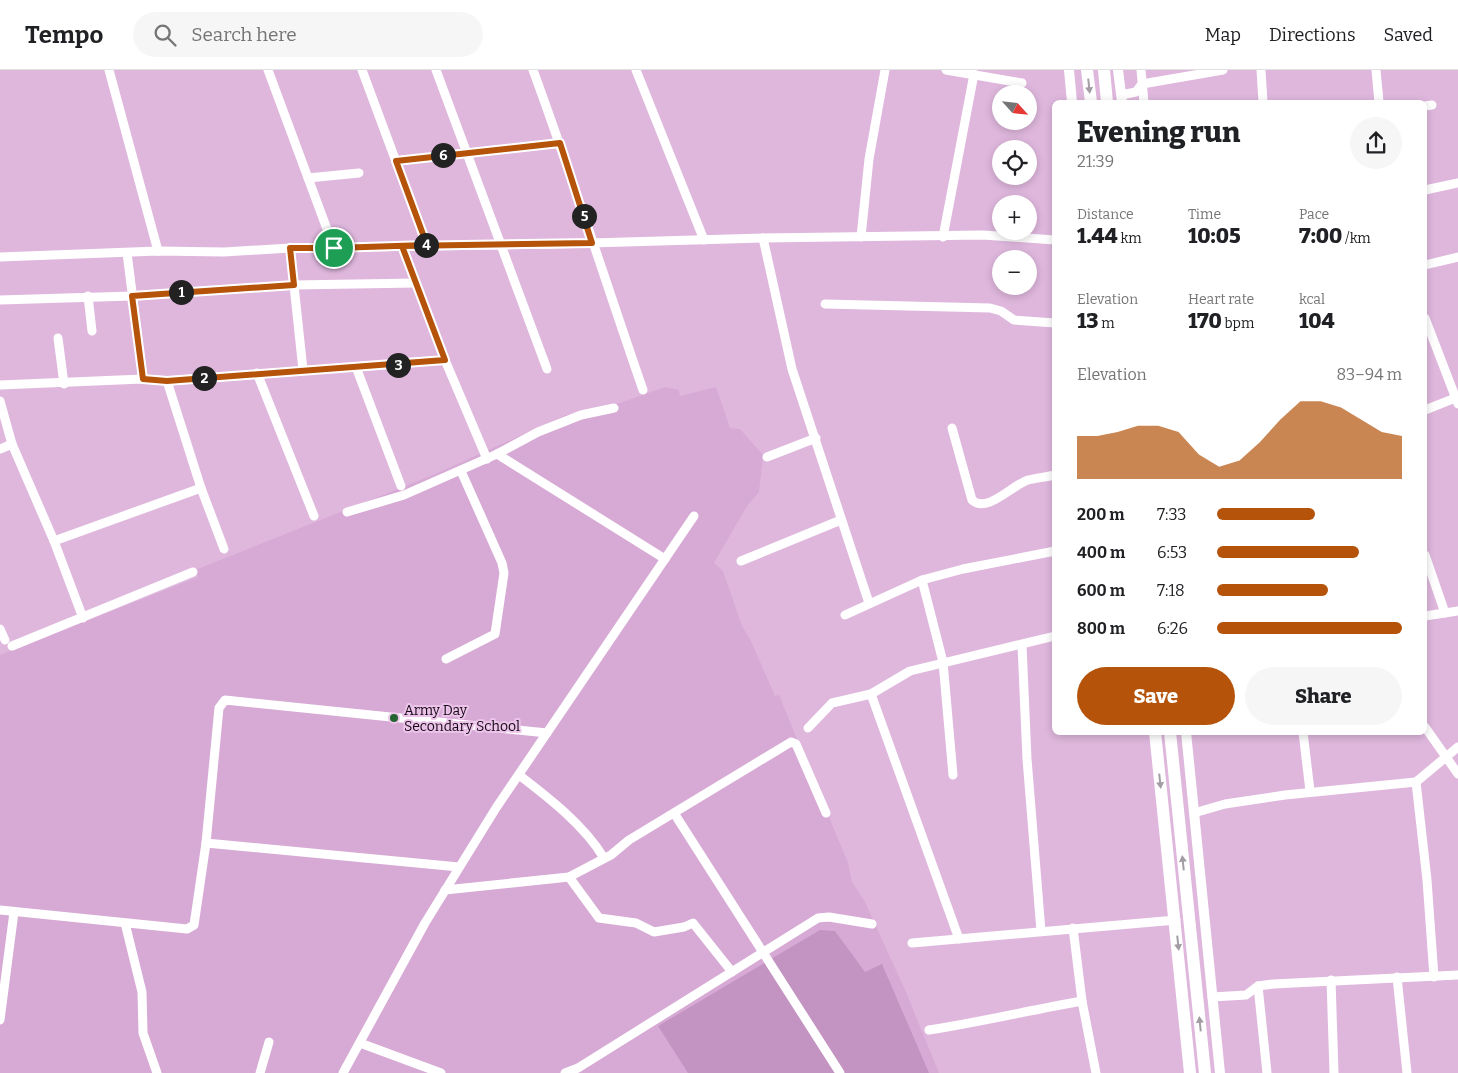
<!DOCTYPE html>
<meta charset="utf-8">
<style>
:root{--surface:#fff;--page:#f6f6f6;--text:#202124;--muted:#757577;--line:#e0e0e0;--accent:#b45309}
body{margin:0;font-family:Bitter,serif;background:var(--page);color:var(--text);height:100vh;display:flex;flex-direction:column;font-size:19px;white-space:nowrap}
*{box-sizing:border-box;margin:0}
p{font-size:16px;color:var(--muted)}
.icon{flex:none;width:28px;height:28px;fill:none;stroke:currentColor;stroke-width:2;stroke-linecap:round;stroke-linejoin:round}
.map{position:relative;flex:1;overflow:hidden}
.drawer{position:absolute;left:1052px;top:30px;width:375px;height:635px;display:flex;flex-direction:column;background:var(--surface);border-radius:8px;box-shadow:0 2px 8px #0003}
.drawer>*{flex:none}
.needle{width:32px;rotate:117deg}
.controls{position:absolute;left:992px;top:15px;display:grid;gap:10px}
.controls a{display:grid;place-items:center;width:45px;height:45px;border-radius:50%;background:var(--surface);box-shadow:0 2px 8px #0003;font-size:25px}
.pin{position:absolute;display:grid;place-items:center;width:42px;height:42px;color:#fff;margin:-21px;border:2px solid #fff;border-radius:50%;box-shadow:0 1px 5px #0007}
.km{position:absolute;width:25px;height:25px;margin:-12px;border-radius:50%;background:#222;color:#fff;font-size:14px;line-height:25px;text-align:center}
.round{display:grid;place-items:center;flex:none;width:52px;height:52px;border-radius:26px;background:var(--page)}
.head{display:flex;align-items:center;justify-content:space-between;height:85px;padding:0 25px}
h1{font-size:28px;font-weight:800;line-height:38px}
.metrics{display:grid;grid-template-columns:repeat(3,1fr);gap:8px;height:85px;padding:5px 25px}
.metrics div{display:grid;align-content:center}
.metrics b{font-size:21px;font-weight:800}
.metrics small{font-size:14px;font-weight:400}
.metrics p{font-size:14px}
.chart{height:140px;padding:10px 25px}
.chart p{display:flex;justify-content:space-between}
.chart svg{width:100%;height:90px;margin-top:5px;fill:var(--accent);opacity:.7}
.action{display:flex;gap:10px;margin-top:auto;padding:10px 25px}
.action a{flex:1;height:58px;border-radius:30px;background:var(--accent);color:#fff;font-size:20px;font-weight:800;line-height:58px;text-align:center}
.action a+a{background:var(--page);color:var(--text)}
ul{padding:0 25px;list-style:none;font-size:16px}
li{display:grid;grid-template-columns:80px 60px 1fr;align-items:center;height:38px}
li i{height:12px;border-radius:6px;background:var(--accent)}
header{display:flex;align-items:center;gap:30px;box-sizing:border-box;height:70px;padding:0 25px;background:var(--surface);border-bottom:1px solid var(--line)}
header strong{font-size:24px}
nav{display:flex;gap:28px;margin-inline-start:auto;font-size:18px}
.search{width:350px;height:45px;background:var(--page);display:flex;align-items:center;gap:12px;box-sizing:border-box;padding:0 18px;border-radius:28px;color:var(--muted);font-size:19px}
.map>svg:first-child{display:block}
.built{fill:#d7aad5}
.green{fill:#c393c2}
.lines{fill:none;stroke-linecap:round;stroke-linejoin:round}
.minor{stroke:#fff;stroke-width:9}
.major{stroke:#fff;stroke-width:10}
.highway{stroke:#fff;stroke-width:12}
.oneway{fill:#a29da2}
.route-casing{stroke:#fff;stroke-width:10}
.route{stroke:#b45309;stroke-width:6}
.poi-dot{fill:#236530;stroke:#ecc4ea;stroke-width:2}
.labels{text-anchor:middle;stroke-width:4;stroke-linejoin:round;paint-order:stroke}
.poi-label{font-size:14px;fill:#160916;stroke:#ecc4ea;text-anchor:start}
</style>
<header>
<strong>Tempo</strong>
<div class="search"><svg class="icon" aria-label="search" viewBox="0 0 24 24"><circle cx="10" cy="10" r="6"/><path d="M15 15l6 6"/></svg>Search here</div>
<nav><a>Map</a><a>Directions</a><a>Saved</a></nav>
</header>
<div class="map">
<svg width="1458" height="1003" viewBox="0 0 1458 1003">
<rect width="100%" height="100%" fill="#dfb7dd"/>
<!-- built -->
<path class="built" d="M665 317 679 320 680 326 716 317 730 358 740 359 763 385 759 422 747 436 714 493 723 501 742 556 751 571 775 626 779 625 848 793 852 812 864 830 906 922 939 1003H0V585L198 507 195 500 433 405 566 345 620 333Z"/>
<!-- green -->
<path class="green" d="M820 860 835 861 865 902 882 894 929 1003H688L658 956Z"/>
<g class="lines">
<!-- minor -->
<g class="minor">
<path d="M109 0 158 181"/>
<path d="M268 0 334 178"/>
<path d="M362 0 427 175"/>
<path d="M436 0 547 299"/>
<path d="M533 0C572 106 606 213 643 320"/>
<path d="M636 0 704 170"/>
<path d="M946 0 1022 13"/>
<path d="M1141 0 1144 32"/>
<path d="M1261 0 1263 32"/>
<path d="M1376 0 1379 32"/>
<path d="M1121 25 1136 22 1142 14 1223 0"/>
<path d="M1425 36 1432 35"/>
<path d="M396 91 560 73"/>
<path d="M308 108 359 103"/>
<path d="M1425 120 1458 113"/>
<path d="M861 167 869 89 885 0"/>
<path d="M943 167 974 4"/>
<path d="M763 168 792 299 869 533"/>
<path d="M290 178 303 300"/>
<path d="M127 183 143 309"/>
<path d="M0 187 158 181 224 182 290 178 556 174 763 168 983 165 1055 170"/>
<path d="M1425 195 1458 187"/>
<path d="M88 226 92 261"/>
<path d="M0 230 132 226 294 215 416 213"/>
<path d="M825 234 990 238 1001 241 1014 250 1055 253"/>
<path d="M1425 248 1458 334"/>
<path d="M58 268 64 314"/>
<path d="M445 290 487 389"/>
<path d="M356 297 401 416"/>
<path d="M257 303 314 446"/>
<path d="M167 311 201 418 224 479"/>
<path d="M0 315 143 309 167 311 445 290 402 176"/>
<path d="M0 331 12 374 54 471 83 548"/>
<path d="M1425 340 1458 327"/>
<path d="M952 358 972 430C987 444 1012 415 1028 410 1036 408 1046 407 1055 405"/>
<path d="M0 379 12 374"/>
<path d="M497 384 665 489"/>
<path d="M767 387 816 368"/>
<path d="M347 442 404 425 497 384 538 362 581 345 614 338"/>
<path d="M54 471 201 418"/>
<path d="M1425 485 1445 543"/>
<path d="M741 491 841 450"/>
<path d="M922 510 943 592 953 705"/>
<path d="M845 545 922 510 963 499 1055 481"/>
<path d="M1425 546 1458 541"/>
<path d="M0 559 5 570"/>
<path d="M1022 575 1027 689 1041 861"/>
<path d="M12 576 193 502"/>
<path d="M446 589 495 564 504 503 502 493 461 401"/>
<path d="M871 624 959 869"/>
<path d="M1425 657 1458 704"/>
<path d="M808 658 832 633 871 624 910 601 1055 566"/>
<path d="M1303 662 1310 721"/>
<path d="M519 705C549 728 584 755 604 788"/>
<path d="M1416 712 1427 810 1434 907"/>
<path d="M674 743 840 1003"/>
<path d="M1194 743 1225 734 1285 725 1416 712 1458 677"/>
<path d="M206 773 459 797"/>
<path d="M569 807 599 848 636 853 654 862 684 857 693 853 732 902"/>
<path d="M445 820 569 807 611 785 629 770 791 672 796 674 826 743"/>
<path d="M0 840 187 859 194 855 206 773 219 638 225 630 547 663"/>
<path d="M125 853 142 922 143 963 157 1003"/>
<path d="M1073 858 1082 931 1096 1003"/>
<path d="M912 873 1176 850"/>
<path d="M1397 907 1407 1003"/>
<path d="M1331 910 1334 1003"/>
<path d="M1258 916 1267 1003"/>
<path d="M1212 927 1246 925 1258 916 1273 914 1458 905"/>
<path d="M0 950 14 842"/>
<path d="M929 960C981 952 1031 940 1082 931"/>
<path d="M360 973 441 1003"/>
<path d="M260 1003 269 972"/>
<path d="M343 1003 425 853 496 738 694 446"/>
<path d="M565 1003 578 998 818 848 829 847 872 854"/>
</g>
<!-- major -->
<g class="major">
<path d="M1069 0 1072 32"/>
<path d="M1118 0 1122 32"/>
<path d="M1186 662 1220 1003"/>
</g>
<!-- highway -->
<g class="highway">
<path d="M1087 0 1091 32"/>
<path d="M1104 0 1107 32"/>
<path d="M1155 662 1190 1003"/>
<path d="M1170 662 1205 1003"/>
</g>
</g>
<!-- one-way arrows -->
<defs><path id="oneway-solid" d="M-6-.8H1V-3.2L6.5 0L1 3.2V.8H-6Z" transform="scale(1.25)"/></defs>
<g class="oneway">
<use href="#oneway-solid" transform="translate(1089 16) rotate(84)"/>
<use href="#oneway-solid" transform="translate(1160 711) rotate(84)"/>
<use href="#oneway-solid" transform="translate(1183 793) rotate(-96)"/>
<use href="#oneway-solid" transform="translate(1178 873) rotate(84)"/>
<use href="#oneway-solid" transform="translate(1200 954) rotate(-96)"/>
</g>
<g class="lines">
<defs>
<path id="route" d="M334 178H290L294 215 132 226 143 309 167 311 445 290 402 176 592 173 560 73 396 91 427 175 334 178"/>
</defs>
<!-- route casing -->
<use href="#route" class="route-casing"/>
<!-- route -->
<use href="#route" class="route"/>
</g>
<!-- markers -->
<circle class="poi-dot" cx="394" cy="648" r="5"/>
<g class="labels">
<!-- poi labels -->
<g class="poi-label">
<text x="404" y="645">Army Day<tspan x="404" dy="16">Secondary School</tspan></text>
</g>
</g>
</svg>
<div class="controls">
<a><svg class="needle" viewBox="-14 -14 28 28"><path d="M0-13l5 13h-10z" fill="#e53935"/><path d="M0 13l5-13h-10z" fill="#757577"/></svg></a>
<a><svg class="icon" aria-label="locate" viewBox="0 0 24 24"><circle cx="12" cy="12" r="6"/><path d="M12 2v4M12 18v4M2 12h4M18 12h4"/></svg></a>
<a>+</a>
<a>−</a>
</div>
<div class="pin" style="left:334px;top:178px;background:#1e9e55"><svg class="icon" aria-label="arrive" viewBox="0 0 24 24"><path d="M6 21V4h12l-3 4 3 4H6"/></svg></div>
<b class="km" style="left:181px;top:222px">1</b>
<b class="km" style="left:204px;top:308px">2</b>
<b class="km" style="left:398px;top:295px">3</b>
<b class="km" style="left:426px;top:175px">4</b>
<b class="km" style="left:584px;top:146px">5</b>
<b class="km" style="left:443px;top:85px">6</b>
<section class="drawer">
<div class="head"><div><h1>Evening run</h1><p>21:39</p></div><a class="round"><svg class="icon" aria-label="share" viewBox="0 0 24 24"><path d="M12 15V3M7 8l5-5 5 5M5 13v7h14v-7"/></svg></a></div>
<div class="metrics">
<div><p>Distance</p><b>1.44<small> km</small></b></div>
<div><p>Time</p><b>10:05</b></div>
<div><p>Pace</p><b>7:00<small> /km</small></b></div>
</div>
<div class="metrics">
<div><p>Elevation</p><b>13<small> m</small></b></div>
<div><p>Heart rate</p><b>170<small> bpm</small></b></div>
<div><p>kcal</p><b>104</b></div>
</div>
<div class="chart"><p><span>Elevation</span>83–94 m</p>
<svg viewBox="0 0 160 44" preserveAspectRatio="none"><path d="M0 44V23L10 23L20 21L30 18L40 18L50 21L60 32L70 38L80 35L90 26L100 15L110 6L120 6L130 9L140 15L150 21L160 23V44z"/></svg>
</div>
<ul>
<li><b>200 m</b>7:33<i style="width:53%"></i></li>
<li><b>400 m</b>6:53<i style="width:77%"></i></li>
<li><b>600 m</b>7:18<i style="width:60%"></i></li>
<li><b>800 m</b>6:26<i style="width:100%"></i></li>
</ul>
<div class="action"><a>Save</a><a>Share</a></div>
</section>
</div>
